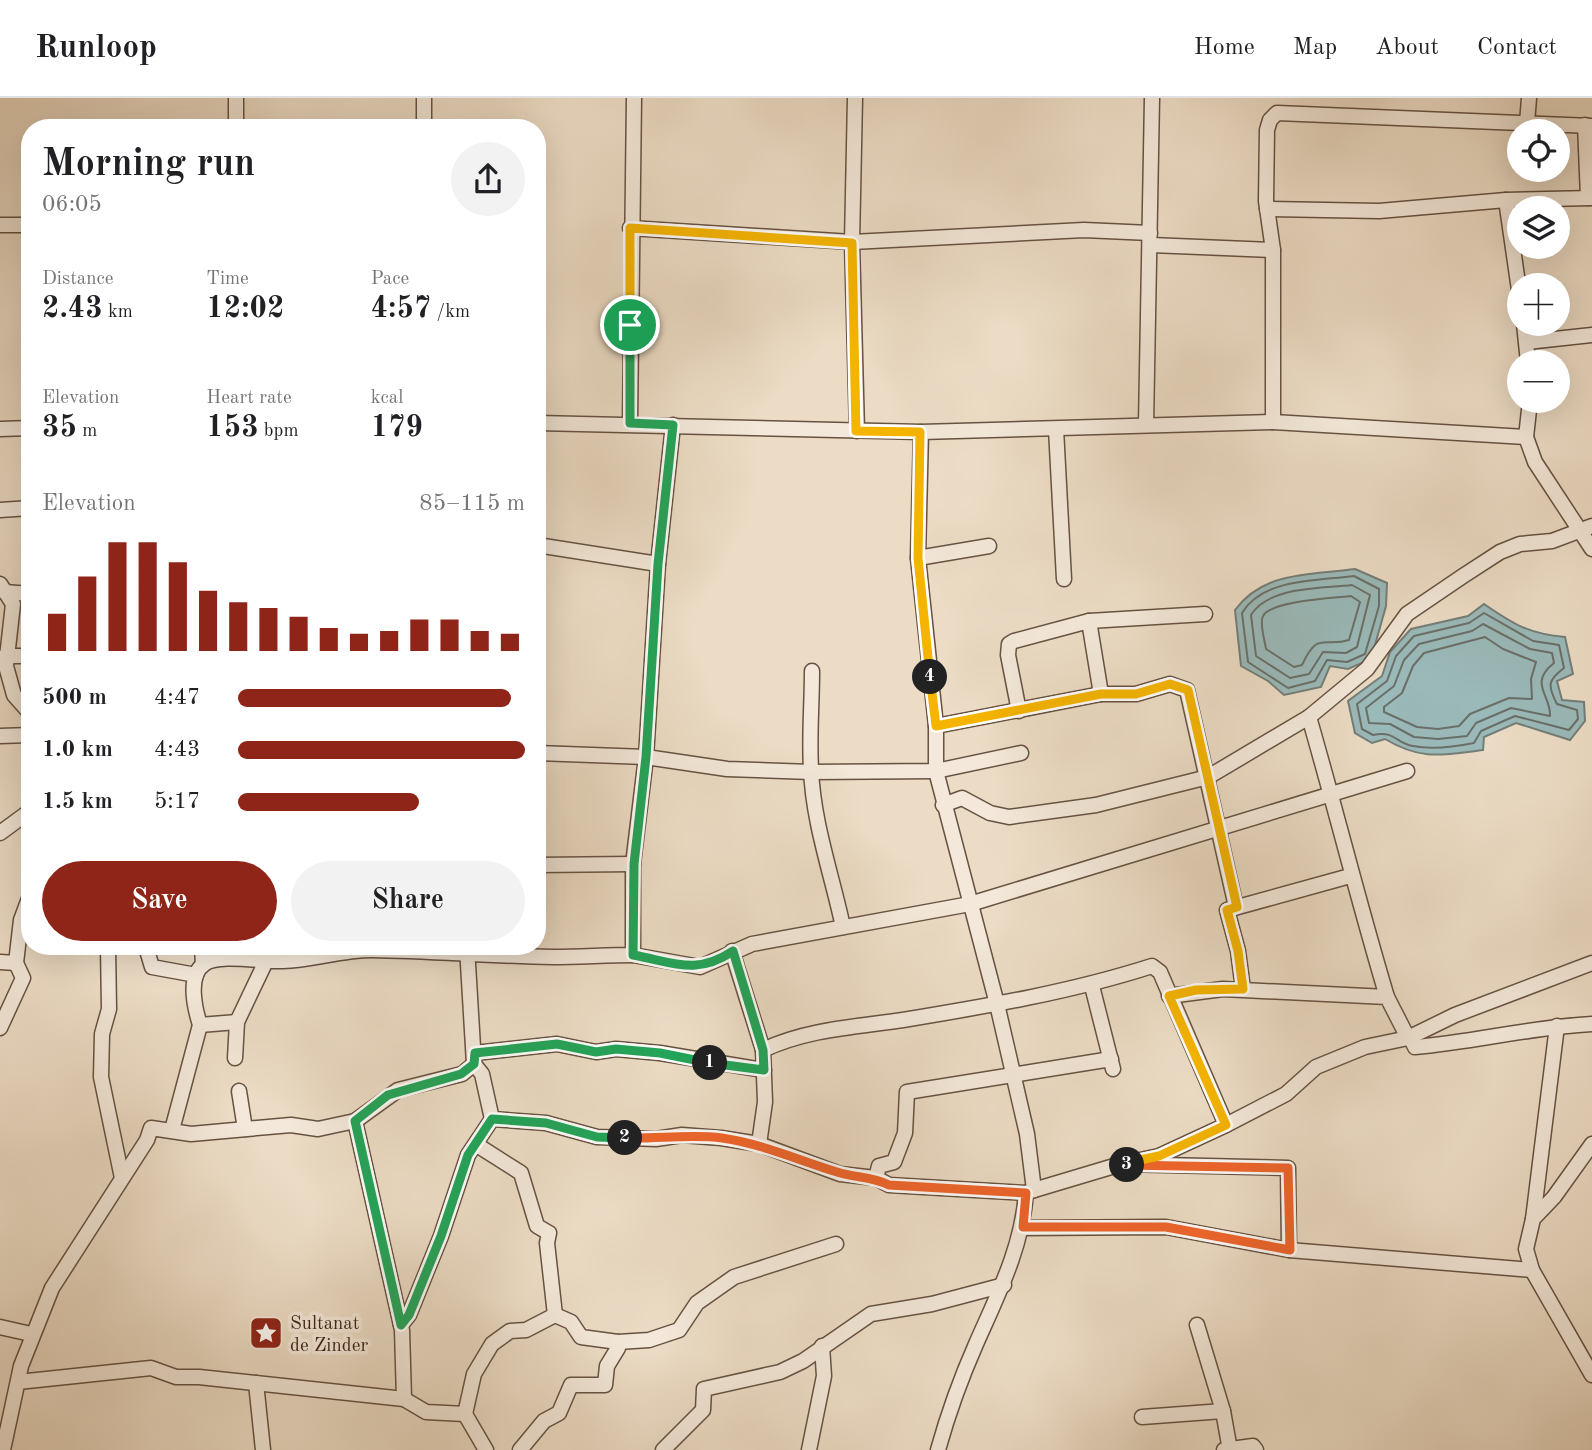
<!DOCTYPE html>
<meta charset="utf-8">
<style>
:root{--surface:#fff;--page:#f2f2f2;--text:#202124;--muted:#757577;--line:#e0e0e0;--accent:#8f2418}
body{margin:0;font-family:"Old Standard TT",serif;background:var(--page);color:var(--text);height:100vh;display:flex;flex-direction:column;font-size:26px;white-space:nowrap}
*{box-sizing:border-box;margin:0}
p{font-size:23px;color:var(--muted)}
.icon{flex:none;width:38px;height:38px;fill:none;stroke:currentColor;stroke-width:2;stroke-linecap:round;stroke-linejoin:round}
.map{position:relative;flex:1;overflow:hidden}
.panel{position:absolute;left:21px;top:21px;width:525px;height:836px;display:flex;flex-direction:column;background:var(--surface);border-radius:28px;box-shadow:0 7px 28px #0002}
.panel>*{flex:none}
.tools{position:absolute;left:1507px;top:21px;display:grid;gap:14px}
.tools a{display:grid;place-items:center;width:63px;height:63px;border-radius:50%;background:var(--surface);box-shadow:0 7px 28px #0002;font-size:35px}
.pin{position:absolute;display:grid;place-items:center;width:60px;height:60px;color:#fff;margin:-30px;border:4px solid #fff;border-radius:50%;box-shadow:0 2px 7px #0007}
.km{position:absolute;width:35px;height:35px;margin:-18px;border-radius:50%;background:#222;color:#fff;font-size:19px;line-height:35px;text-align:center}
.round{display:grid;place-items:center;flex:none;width:74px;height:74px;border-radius:37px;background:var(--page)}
.headline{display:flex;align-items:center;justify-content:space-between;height:119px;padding:0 21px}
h1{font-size:38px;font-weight:700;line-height:52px}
.figures{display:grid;grid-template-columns:repeat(3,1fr);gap:10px;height:119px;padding:7px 21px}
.figures div{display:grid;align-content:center}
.figures b{font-size:30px;font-weight:700}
.figures small{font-size:19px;font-weight:400}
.figures p{font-size:19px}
.chart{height:196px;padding:14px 21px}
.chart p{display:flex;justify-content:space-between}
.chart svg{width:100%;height:126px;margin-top:7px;stroke:var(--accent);stroke-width:6}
.cta{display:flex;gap:14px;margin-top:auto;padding:14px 21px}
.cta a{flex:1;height:80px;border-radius:42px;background:var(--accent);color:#fff;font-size:28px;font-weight:700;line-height:80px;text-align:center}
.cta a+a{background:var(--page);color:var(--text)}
ul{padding:0 21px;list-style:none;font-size:23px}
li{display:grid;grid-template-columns:112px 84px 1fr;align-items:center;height:52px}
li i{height:18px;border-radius:9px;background:var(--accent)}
header{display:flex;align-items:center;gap:42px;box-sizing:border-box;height:98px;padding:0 35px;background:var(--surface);border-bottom:2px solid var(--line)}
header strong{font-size:33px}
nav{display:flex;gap:38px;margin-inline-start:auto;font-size:24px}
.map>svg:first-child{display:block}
.water{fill:#9ababa;stroke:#747e78;stroke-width:2}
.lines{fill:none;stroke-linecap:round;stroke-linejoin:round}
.shore{stroke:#6a6f68;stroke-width:2}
.street-casing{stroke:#675242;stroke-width:17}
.street{stroke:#f3e8d9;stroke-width:14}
.split-1-casing{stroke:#fff;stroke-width:14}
.split-2-casing{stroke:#fff;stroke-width:14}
.split-3-casing{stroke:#fff;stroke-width:14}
.split-4-casing{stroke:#fff;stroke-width:14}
.split-5-casing{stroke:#fff;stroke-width:14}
.split-1{stroke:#22a559;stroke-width:9}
.split-2{stroke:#22a559;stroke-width:9}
.split-3{stroke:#f0652b;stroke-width:9}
.split-4{stroke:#f5b400;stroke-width:9}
.split-5{stroke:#f5b400;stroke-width:9}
.labels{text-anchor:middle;stroke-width:7;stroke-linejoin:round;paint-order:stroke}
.poi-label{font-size:19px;fill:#3b2416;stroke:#f3e8d9;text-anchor:start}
</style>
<header>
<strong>Runloop</strong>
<nav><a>Home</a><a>Map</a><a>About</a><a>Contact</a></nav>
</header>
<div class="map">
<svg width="1592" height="1352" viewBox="0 0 1592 1352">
<rect width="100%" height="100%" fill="#ecdcc5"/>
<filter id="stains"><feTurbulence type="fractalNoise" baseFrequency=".00286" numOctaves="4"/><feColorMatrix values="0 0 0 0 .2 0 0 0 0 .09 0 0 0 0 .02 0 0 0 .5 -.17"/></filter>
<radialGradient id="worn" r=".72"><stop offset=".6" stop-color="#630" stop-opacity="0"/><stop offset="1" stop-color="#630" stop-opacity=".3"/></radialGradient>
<!-- water -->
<g class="water">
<path d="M1355 471 1387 485 1386 508 1371 561 1348 571 1330 568 1321 589 1284 597 1268 583 1241 568 1235 512C1264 473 1310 477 1355 471Z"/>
<path d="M1484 506C1513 526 1529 536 1565 539L1573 576 1557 583 1562 602 1584 604 1585 623 1570 642 1516 625 1484 639 1483 652C1442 657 1422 663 1385 641L1372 645 1355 635 1348 603 1382 578 1390 554 1411 531 1468 518Z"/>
</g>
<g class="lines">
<!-- shore -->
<g class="shore">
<path d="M1354 478 1379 491V508L1365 556 1347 564 1327 562 1315 583 1288 590 1248 564 1242 515C1263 480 1317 483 1354 478Z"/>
<path d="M1352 487 1370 497 1357 549 1346 555 1323 554 1309 576 1290 580 1256 558 1251 517C1269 488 1321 491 1352 487Z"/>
<path d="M1351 498 1360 504 1349 542C1324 550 1318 532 1302 567L1294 569 1266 551C1265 543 1259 525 1263 518 1271 503 1334 500 1351 498Z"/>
<path d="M1484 515 1533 543 1559 547 1564 570C1548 582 1547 587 1557 606L1577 612 1578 621 1569 632 1515 618 1481 633 1474 645C1454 649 1433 652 1413 648 1395 645 1395 632 1373 637L1362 631 1357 606 1387 583 1396 558 1414 538 1469 525Z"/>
<path d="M1483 526 1530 551 1552 555 1554 565C1528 585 1551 597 1550 618L1511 610 1476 625 1467 638 1438 641 1414 639 1390 626 1369 625 1366 610 1394 588 1404 562 1419 546 1472 533Z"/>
<path d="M1485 539 1503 551 1536 564 1531 581 1532 601 1509 600 1470 616 1459 628 1438 631 1417 629 1384 614V609L1402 595 1413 568 1424 555Z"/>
</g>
<defs>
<g id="street">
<path d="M236 0V30"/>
<path d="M424 0V30"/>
<path d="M855 0 852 144 857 333"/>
<path d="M1527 25 1529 0"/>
<path d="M1585 27 1588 100"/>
<path d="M1506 102 1519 192"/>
<path d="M1267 111 1379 113 1506 102 1592 100"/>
<path d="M0 127H30"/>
<path d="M630 130 852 144 1084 132 1150 135"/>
<path d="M1151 147 1273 152"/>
<path d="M1524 226 1528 264"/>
<path d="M1527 244 1592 237"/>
<path d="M1273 324V152L1266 103 1267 32 1270 22 1277 15 1592 28"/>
<path d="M537 325 921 334 1273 324 1526 339 1535 364 1592 451"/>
<path d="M630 325 634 0"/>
<path d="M1146 327 1152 0"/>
<path d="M0 331 30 330"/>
<path d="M1056 331 1064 481"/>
<path d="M921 334 918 460 936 628V673L997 906 1027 1036 1034 1092 1026 1095C1022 1150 998 1196 976 1246 961 1280 948 1316 938 1352"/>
<path d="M1526 339 1530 303"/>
<path d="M0 412 30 410"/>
<path d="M537 447 658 466"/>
<path d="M918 460 989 448"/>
<path d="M0 486 13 506 6 568 14 597 30 615"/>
<path d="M5 494 30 496"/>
<path d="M1089 523 1101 596H1136L1170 586 1187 592 1236 809"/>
<path d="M5 558H30"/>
<path d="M812 573C812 606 809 638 811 671 813 725 832 777 843 829"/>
<path d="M1019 613 1008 557 1009 546 1014 543 1089 523 1205 516"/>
<path d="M1309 619C1336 712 1359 806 1387 899"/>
<path d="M936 628 1101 596"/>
<path d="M0 638 30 637"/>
<path d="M537 655 646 659 727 671 811 674 936 673 1021 655"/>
<path d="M943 707 962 700 990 715 1009 719 1096 707 1208 679 1309 619 1367 571 1407 516 1463 478 1500 454 1520 446 1552 443 1592 428"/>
<path d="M0 735 30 713"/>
<path d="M537 767 633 766"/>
<path d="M108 849 109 911 102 936 101 979 122 1080"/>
<path d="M146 849 152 869 196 877"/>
<path d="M202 849 203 867"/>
<path d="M467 849 474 966 482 976 492 1021 546 1025 597 1039 656 1041 682 1037 721 1040 759 1046 840 1076 876 1080 889 1087 1026 1095"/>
<path d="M732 853 763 952"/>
<path d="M633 857 700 869 752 846 970 806 1407 673"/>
<path d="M0 864 16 865 21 822 30 798"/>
<path d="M1092 888 1113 971"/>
<path d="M1243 891 1238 853 1227 812 1350 778"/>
<path d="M1169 898 1223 891 1387 899 1408 940"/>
<path d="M200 927 237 924"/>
<path d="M0 930 23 880 16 865"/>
<path d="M1410 939 1415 949C1474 944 1532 929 1592 926"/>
<path d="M475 955 557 946 596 954 616 951 660 955 764 972"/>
<path d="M235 960 237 924 266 863"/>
<path d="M239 993 245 1031"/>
<path d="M355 1023 398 992 462 976 474 966"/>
<path d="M172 1032 200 927C195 911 187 878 204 866 219 855 263 864 283 863 313 862 341 852 372 852 432 853 493 858 553 859 580 859 607 857 633 857V766L646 659 658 466 673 327"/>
<path d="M759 1046 765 1004 763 952C807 931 856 929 903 922 988 908 1071 894 1152 868L1160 874 1226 1027"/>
<path d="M1592 1046 1554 1099 1533 1121 1526 1151 1532 1172 1592 1277"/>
<path d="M477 1047 521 1075 537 1128 549 1135 547 1145 555 1217"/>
<path d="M1121 1066 1159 1058 1226 1027 1286 996 1316 969 1365 949 1408 940 1455 917 1592 865"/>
<path d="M876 1080 879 1068 894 1064 905 1035 907 994 1111 961"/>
<path d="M1034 1092 1121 1066 1288 1070 1289 1152"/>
<path d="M1533 1121 1557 928"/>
<path d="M1022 1130 1166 1129 1289 1152 1532 1172"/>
<path d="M401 1227 409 1217 441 1138 468 1057 492 1021"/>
<path d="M1197 1227 1223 1313 1230 1352"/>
<path d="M0 1229 31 1236"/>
<path d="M256 1285 263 1352"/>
<path d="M404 1301 426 1314 465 1316 474 1276 492 1246 510 1233 526 1232 555 1217 571 1224 581 1239 618 1244 649 1242 679 1232 697 1205 734 1179 836 1146"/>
<path d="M465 1316 486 1352"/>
<path d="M1142 1319 1223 1313"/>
<path d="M3 1352 21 1268 52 1190 147 1042 151 1030 191 1036 291 1027 318 1031 355 1023 402 1232 404 1301 199 1279H176L151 1270 18 1284"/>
<path d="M520 1352 544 1323 559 1315 571 1287H605L607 1268 618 1250V1244"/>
<path d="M663 1352 703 1312 704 1291 780 1274 803 1263 871 1216 932 1206 1004 1187"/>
<path d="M809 1352 824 1278 822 1248"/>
<path d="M1224 1352 1253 1348 1256 1352"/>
</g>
</defs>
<!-- street casing -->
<use href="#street" class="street-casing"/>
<!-- street -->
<use href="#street" class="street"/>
</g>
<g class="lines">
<defs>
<path id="split-1" d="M630 227V325L673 327 658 466 646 659 634 766 633 857C673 864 696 878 733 853L763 952 764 972 710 965"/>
<path id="split-2" d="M625 1040 597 1039 546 1025 492 1021 468 1057 441 1138 409 1217 401 1227 355 1023 388 997 461 976 474 966 475 955 557 946 596 954 616 951 660 955 710 965"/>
<path id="split-3" d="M625 1040C658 1041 690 1036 722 1040 763 1046 798 1062 837 1074 855 1080 872 1078 889 1087L1026 1095 1023 1129H1166L1290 1152 1288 1070 1127 1067"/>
<path id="split-4" d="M930 579 936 628 1101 596H1136L1170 586 1188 592 1237 809 1227 812 1238 853 1243 891 1196 892 1169 898 1226 1027 1159 1058 1121 1066 1127 1067"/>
<path id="split-5" d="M630 227V130L852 145 856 333 920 334 918 460 930 579"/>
</defs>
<!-- split-1 casing -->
<use href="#split-1" class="split-1-casing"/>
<!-- split-2 casing -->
<use href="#split-2" class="split-2-casing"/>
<!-- split-3 casing -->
<use href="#split-3" class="split-3-casing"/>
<!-- split-4 casing -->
<use href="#split-4" class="split-4-casing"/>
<!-- split-5 casing -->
<use href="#split-5" class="split-5-casing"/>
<!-- split-1 -->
<use href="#split-1" class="split-1"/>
<!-- split-2 -->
<use href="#split-2" class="split-2"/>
<!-- split-3 -->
<use href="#split-3" class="split-3"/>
<!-- split-4 -->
<use href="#split-4" class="split-4"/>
<!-- split-5 -->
<use href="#split-5" class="split-5"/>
</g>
<!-- icons -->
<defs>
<symbol id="sight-square" viewBox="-11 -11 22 22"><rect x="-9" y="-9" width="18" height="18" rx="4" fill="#8f2418" stroke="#f3e8d9"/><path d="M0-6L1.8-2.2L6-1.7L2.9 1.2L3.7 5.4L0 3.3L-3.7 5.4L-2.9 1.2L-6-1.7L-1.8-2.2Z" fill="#fff"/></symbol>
</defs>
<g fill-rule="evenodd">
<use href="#sight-square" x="247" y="1216" width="38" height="38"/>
</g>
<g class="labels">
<!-- poi labels -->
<g class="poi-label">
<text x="290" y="1231">Sultanat<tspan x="290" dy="22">de Zinder</tspan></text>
</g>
</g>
<rect width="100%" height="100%" filter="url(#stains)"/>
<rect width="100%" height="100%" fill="url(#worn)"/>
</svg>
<div class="tools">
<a><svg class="icon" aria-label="locate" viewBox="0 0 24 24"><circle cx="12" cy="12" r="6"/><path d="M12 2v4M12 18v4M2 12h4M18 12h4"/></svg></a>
<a><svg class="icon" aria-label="layers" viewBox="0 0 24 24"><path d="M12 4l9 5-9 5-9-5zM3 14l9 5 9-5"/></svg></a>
<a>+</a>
<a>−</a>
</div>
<div class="pin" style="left:630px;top:227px;background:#1e9e55"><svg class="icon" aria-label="arrive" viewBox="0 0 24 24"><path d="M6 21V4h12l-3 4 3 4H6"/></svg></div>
<b class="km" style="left:710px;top:965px">1</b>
<b class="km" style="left:625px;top:1040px">2</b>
<b class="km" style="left:1127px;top:1067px">3</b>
<b class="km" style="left:930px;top:579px">4</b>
<section class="panel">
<div class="headline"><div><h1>Morning run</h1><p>06:05</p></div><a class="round"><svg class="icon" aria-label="share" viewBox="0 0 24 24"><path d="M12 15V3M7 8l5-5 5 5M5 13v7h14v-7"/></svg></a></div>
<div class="figures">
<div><p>Distance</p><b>2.43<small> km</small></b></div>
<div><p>Time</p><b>12:02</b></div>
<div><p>Pace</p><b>4:57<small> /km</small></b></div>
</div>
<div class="figures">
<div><p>Elevation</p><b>35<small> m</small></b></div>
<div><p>Heart rate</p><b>153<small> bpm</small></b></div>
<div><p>kcal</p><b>179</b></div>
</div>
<div class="chart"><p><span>Elevation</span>85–115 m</p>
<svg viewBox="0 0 160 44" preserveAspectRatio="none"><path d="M5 44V31M15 44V18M25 44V6M35 44V6M45 44V13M55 44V23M65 44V27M75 44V29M85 44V32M95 44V36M105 44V38M115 44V37M125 44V33M135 44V33M145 44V37M155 44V38"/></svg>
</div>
<ul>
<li><b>500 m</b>4:47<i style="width:95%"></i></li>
<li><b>1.0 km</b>4:43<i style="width:100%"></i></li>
<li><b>1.5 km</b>5:17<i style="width:63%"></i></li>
</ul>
<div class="cta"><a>Save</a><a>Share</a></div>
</section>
</div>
